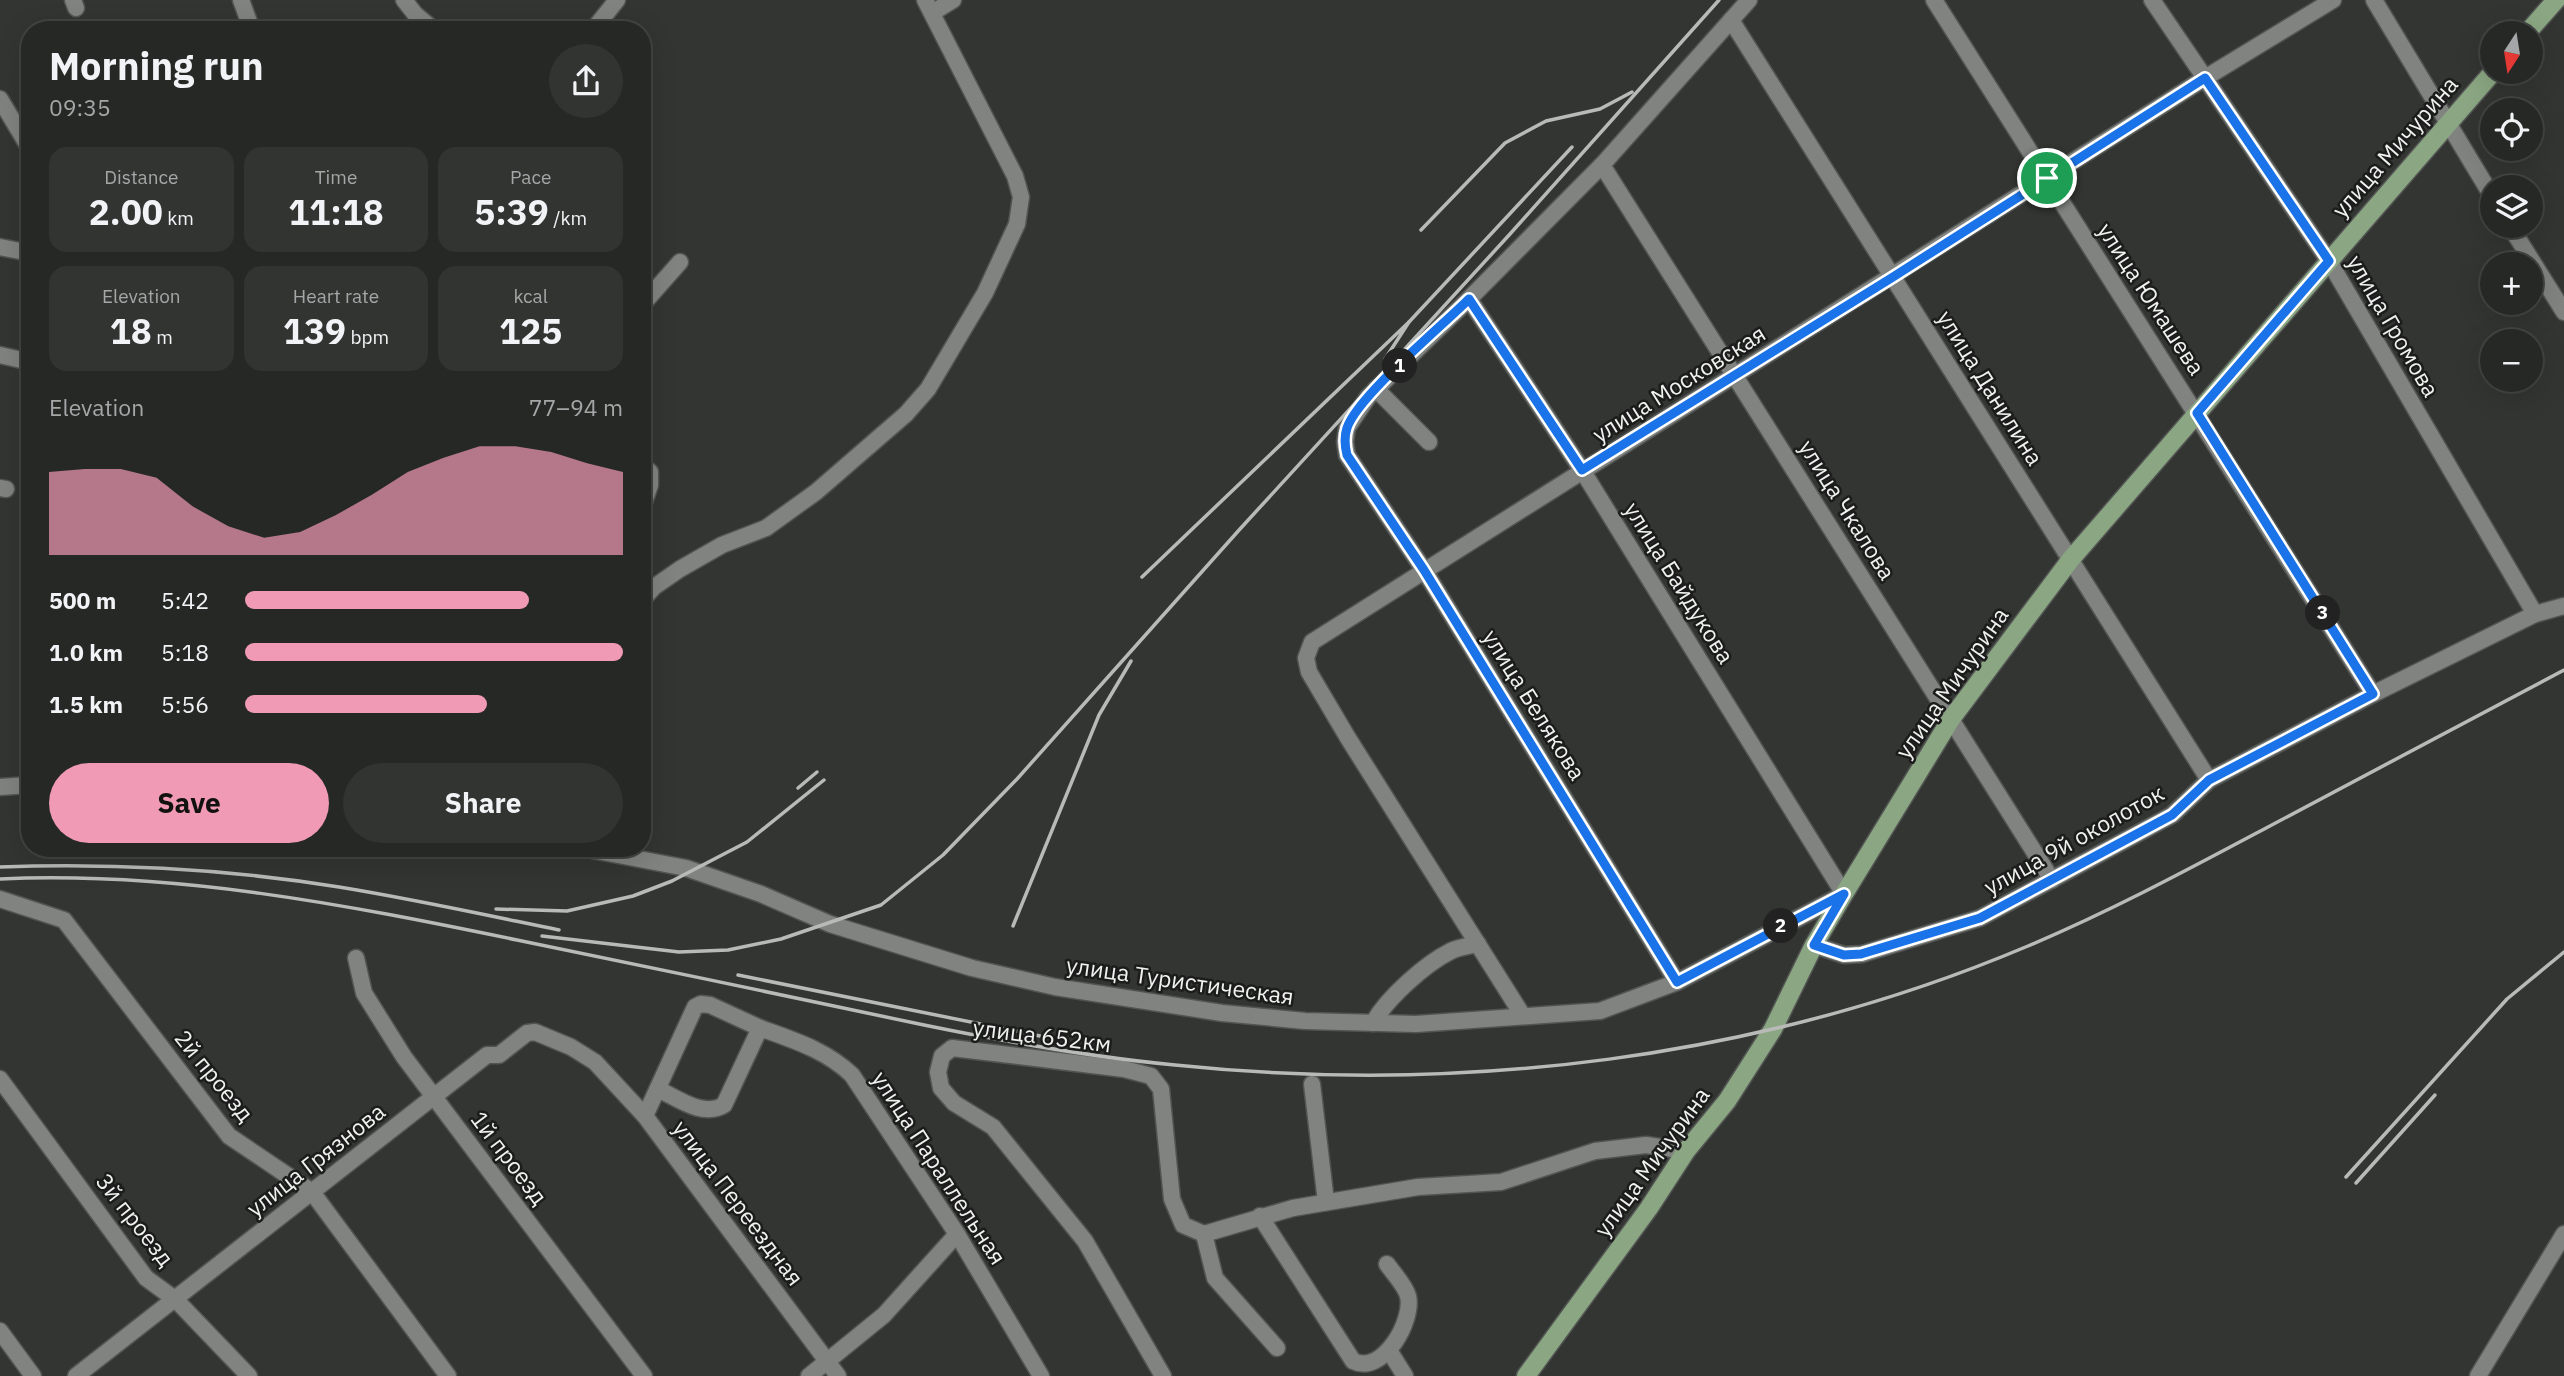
<!DOCTYPE html>
<meta charset="utf-8">
<style>
:root{--surface:#262826;--page:#323432;--text:#f1f3f6;--muted:#a4a6a7;--line:#424443;--accent:#f09ab5}
body{margin:0;font-family:"IBM Plex Sans",sans-serif;background:var(--page);color:var(--text);height:100vh;display:flex;flex-direction:column;font-size:26px;white-space:nowrap}
*{box-sizing:border-box;margin:0}
p{font-size:23px;color:var(--muted)}
.icon{flex:none;width:38px;height:38px;fill:none;stroke:currentColor;stroke-width:2;stroke-linecap:round;stroke-linejoin:round}
.map{position:relative;flex:1;overflow:hidden}
.details{position:absolute;left:21px;top:21px;width:630px;height:836px;display:flex;flex-direction:column;background:var(--surface);border-radius:28px;box-shadow:0 7px 28px #0002,0 0 0 2px var(--line)}
.details>*{flex:none}
.needle{width:46px;rotate:192deg}
.tools{position:absolute;left:2480px;top:21px;display:grid;gap:14px}
.tools a{display:grid;place-items:center;width:63px;height:63px;border-radius:50%;background:var(--surface);box-shadow:0 7px 28px #0002,0 0 0 2px var(--line);font-size:35px}
.pin{position:absolute;display:grid;place-items:center;width:60px;height:60px;color:#fff;margin:-30px;border:4px solid #fff;border-radius:50%;box-shadow:0 2px 7px #0007}
.km{position:absolute;width:35px;height:35px;margin:-18px;border-radius:50%;background:#222;color:#fff;font-size:19px;line-height:35px;text-align:center}
.round{display:grid;place-items:center;flex:none;width:74px;height:74px;border-radius:37px;background:var(--page)}
.headline{display:flex;align-items:center;justify-content:space-between;height:119px;padding:0 28px}
h1{font-size:38px;font-weight:800;line-height:52px}
.stats{display:grid;grid-template-columns:repeat(3,1fr);gap:10px;height:119px;padding:7px 28px}
.stats div{display:grid;align-content:center;border-radius:18px;background:var(--page);text-align:center}
.stats b{font-size:35px;font-weight:800}
.stats small{font-size:19px;font-weight:400}
.stats p{font-size:19px}
.chart{height:196px;padding:14px 28px}
.chart p{display:flex;justify-content:space-between}
.chart svg{width:100%;height:126px;margin-top:7px;fill:var(--accent);opacity:.7}
.primary-button{display:flex;gap:14px;margin-top:auto;padding:14px 28px}
.primary-button a{flex:1;height:80px;border-radius:42px;background:var(--accent);color:#111;font-size:28px;font-weight:800;line-height:80px;text-align:center}
.primary-button a+a{background:var(--page);color:var(--text)}
ul{padding:0 28px;list-style:none;font-size:23px}
li{display:grid;grid-template-columns:112px 84px 1fr;align-items:center;height:52px}
li i{height:18px;border-radius:9px;background:var(--accent)}
.map>svg:first-child{display:block}
.lines{fill:none;stroke-linecap:round;stroke-linejoin:round}
.minor-casing{stroke:#525452;stroke-width:19}
.major-casing{stroke:#525452;stroke-width:21}
.minor{stroke:#80837f;stroke-width:16}
.major{stroke:#8aa682;stroke-width:18}
.rail{stroke:#b8bab7;stroke-width:3.5}
.route-casing{stroke:#fff;stroke-width:14}
.route{stroke:#1a73e8;stroke-width:9}
.labels{text-anchor:middle;stroke-width:5;stroke-linejoin:round;paint-order:stroke}
.street-label{font-size:23px;fill:#f0f2f0;stroke:#1b1c1b}
</style>
<div class="map">
<svg width="2564" height="1376" viewBox="0 0 2564 1376">
<rect width="100%" height="100%" fill="#333532"/>
<g class="lines">
<defs>
<g id="minor">
<path d="M73 0 76 8"/>
<path d="M241 0 252 30"/>
<path d="M404 0 415 14 434 30"/>
<path d="M1934 0 2373 694"/>
<path d="M2152 0 2329 261 2535 614"/>
<path d="M2374 0 2492 196"/>
<path d="M932 13 953 0"/>
<path d="M1731 20 2209 780"/>
<path d="M593 30 617 0"/>
<path d="M0 99 30 149"/>
<path d="M1602 165 2052 880"/>
<path d="M2510 226 2564 312"/>
<path d="M0 247 30 253"/>
<path d="M642 305 680 262"/>
<path d="M0 355 30 362"/>
<path d="M1376 389 1429 442"/>
<path d="M642 465 650 472V485L642 508"/>
<path d="M0 488 6 489"/>
<path d="M642 600 654 587 680 569 722 545 766 528 816 492 906 414 928 389 985 293 1017 224 1021 197 1015 176 925 0"/>
<path d="M0 787 30 785"/>
<path d="M587 849 686 868 761 894 830 924 972 968 1055 987 1222 1013 1305 1021 1416 1024 1600 1011 1677 982 1844 894 1582 470 1469 299"/>
<path d="M0 899 64 920 229 1136 312 1192 448 1376"/>
<path d="M1814 945 1844 955 1862 954 1980 918 2172 815 2209 780 2373 694 2535 614 2564 606"/>
<path d="M356 958 364 993 404 1057 644 1376"/>
<path d="M1677 982 1424 570 1347 455 1345 442 1347 428 1368 397 1469 299 1602 165 1749 0"/>
<path d="M1523 1016 1348 738 1309 672 1306 658 1312 642 2205 78 2333 0"/>
<path d="M1373 1023C1387 998 1425 964 1451 951 1459 947 1469 946 1478 944"/>
<path d="M760 1028C793 1040 826 1050 852 1075L957 1234 1041 1376"/>
<path d="M0 1079 146 1278 176 1300 249 1376"/>
<path d="M1312 1084 1326 1202"/>
<path d="M645 1116 695 1007 701 1004 710 1005 760 1028 724 1105C703 1118 677 1098 658 1089"/>
<path d="M1260 1216 1353 1361C1383 1376 1414 1320 1408 1296 1405 1285 1393 1273 1387 1264"/>
<path d="M0 1331 33 1376"/>
<path d="M1277 1348 1215 1278 1204 1234 1293 1208 1418 1187 1501 1182 1595 1151 1646 1145 1686 1151"/>
<path d="M1390 1352 1405 1376"/>
<path d="M76 1376 487 1055H499L527 1033 535 1032 571 1047 595 1062 645 1116 838 1376"/>
<path d="M809 1376 884 1315 957 1234"/>
<path d="M1163 1376 1085 1241 993 1127 954 1103 941 1088 938 1072 942 1056 952 1048 1124 1069 1151 1076 1161 1089 1172 1199 1183 1225 1204 1234"/>
<path d="M2478 1376 2564 1234"/>
</g>
<g id="major">
<path d="M2527 33 2556 0"/>
<path d="M1526 1376 1649 1208 1686 1151 1727 1101 1773 1029 1814 945 1844 894 1951 719 2071 559 2493 72"/>
</g>
</defs>
<!-- minor casing -->
<use href="#minor" class="minor-casing"/>
<!-- major casing -->
<use href="#major" class="major-casing"/>
<!-- minor -->
<use href="#minor" class="minor"/>
<!-- major -->
<use href="#major" class="major"/>
<!-- rail -->
<g class="rail">
<path d="M1421 230 1505 143 1546 121 1600 109 1632 92"/>
<path d="M1409 322 1572 147"/>
<path d="M1142 577 1409 322 1385 359"/>
<path d="M798 788 817 772"/>
<path d="M0 867C113 863 227 869 339 887 413 899 486 915 559 930"/>
<path d="M0 879C175 871 347 905 517 940 653 968 788 996 924 1025 1007 1042 1091 1057 1175 1065 1463 1095 1761 1059 2028 946 2111 911 2189 869 2268 827 2367 775 2466 723 2564 670"/>
<path d="M496 909 567 911 633 896 672 881 747 842 824 780"/>
<path d="M1013 926 1099 715 1131 661"/>
<path d="M542 936 679 952 728 950 781 939 881 905 943 855 1017 779 1240 529 1510 234 1719 0"/>
<path d="M738 975 1040 1036"/>
<path d="M2346 1177 2507 999 2564 952"/>
<path d="M2356 1183 2435 1095"/>
</g>
</g>
<g class="lines">
<defs>
<path id="route" d="M2205 78 2329 261 2197 413 2373 694 2209 780 2172 815 1980 918 1861 954 1844 955 1814 945 1844 894 1677 982 1424 570 1347 455C1345 447 1344 437 1347 428 1357 397 1442 326 1469 299L1582 470 1893 277Z"/>
</defs>
<!-- route casing -->
<use href="#route" class="route-casing"/>
<!-- route -->
<use href="#route" class="route"/>
</g>
<g class="labels">
<!-- street labels -->
<g class="street-label">
<text transform="translate(2395 147) rotate(-49)" y="8">улица Мичурина</text>
<text transform="translate(2151 299) rotate(57)" y="8">улица Юмашева</text>
<text transform="translate(2393 326) rotate(60)" y="8">улица Громова</text>
<text transform="translate(1679 384) rotate(-32)" y="8">улица Московская</text>
<text transform="translate(1990 388) rotate(58)" y="8">улица Данилина</text>
<text transform="translate(1847 510) rotate(58)" y="8">улица Чкалова</text>
<text transform="translate(1679 583) rotate(58)" y="8">улица Байдукова</text>
<text transform="translate(1952 683) rotate(-55)" y="8">улица Мичурина</text>
<text transform="translate(1534 705) rotate(58)" y="8">улица Белякова</text>
<text transform="translate(2074 840) rotate(-29)" y="8">улица 9й околоток</text>
<text transform="translate(1180 981) rotate(8)" y="8">улица Туристическая</text>
<text transform="translate(1042 1036) rotate(7)" y="8">улица 652км</text>
<text transform="translate(214 1076) rotate(51)" y="8">2й проезд</text>
<text transform="translate(509 1158) rotate(53)" y="8">1й проезд</text>
<text transform="translate(316 1160) rotate(-38)" y="8">улица Грязнова</text>
<text transform="translate(1652 1162) rotate(-54)" y="8">улица Мичурина</text>
<text transform="translate(939 1168) rotate(57)" y="8">улица Параллельная</text>
<text transform="translate(738 1203) rotate(53)" y="8">улица Переездная</text>
<text transform="translate(135 1220) rotate(52)" y="8">3й проезд</text>
</g>
</g>
</svg>
<div class="tools">
<a><svg class="needle" viewBox="-14 -14 28 28"><path d="M0-13l5 13h-10z" fill="#e53935"/><path d="M0 13l5-13h-10z" fill="#a4a6a7"/></svg></a>
<a><svg class="icon" aria-label="locate" viewBox="0 0 24 24"><circle cx="12" cy="12" r="6"/><path d="M12 2v4M12 18v4M2 12h4M18 12h4"/></svg></a>
<a><svg class="icon" aria-label="layers" viewBox="0 0 24 24"><path d="M12 4l9 5-9 5-9-5zM3 14l9 5 9-5"/></svg></a>
<a>+</a>
<a>−</a>
</div>
<div class="pin" style="left:2047px;top:178px;background:#1e9e55"><svg class="icon" aria-label="arrive" viewBox="0 0 24 24"><path d="M6 21V4h12l-3 4 3 4H6"/></svg></div>
<b class="km" style="left:1400px;top:366px">1</b>
<b class="km" style="left:1781px;top:926px">2</b>
<b class="km" style="left:2323px;top:613px">3</b>
<section class="details">
<div class="headline"><div><h1>Morning run</h1><p>09:35</p></div><a class="round"><svg class="icon" aria-label="share" viewBox="0 0 24 24"><path d="M12 15V3M7 8l5-5 5 5M5 13v7h14v-7"/></svg></a></div>
<div class="stats">
<div><p>Distance</p><b>2.00<small> km</small></b></div>
<div><p>Time</p><b>11:18</b></div>
<div><p>Pace</p><b>5:39<small> /km</small></b></div>
</div>
<div class="stats">
<div><p>Elevation</p><b>18<small> m</small></b></div>
<div><p>Heart rate</p><b>139<small> bpm</small></b></div>
<div><p>kcal</p><b>125</b></div>
</div>
<div class="chart"><p><span>Elevation</span>77–94 m</p>
<svg viewBox="0 0 160 44" preserveAspectRatio="none"><path d="M0 44V15L10 14L20 14L30 17L40 27L50 34L60 38L70 36L80 30L90 23L100 15L110 10L120 6L130 6L140 8L150 12L160 15V44z"/></svg>
</div>
<ul>
<li><b>500 m</b>5:42<i style="width:75%"></i></li>
<li><b>1.0 km</b>5:18<i style="width:100%"></i></li>
<li><b>1.5 km</b>5:56<i style="width:64%"></i></li>
</ul>
<div class="primary-button"><a>Save</a><a>Share</a></div>
</section>
</div>
